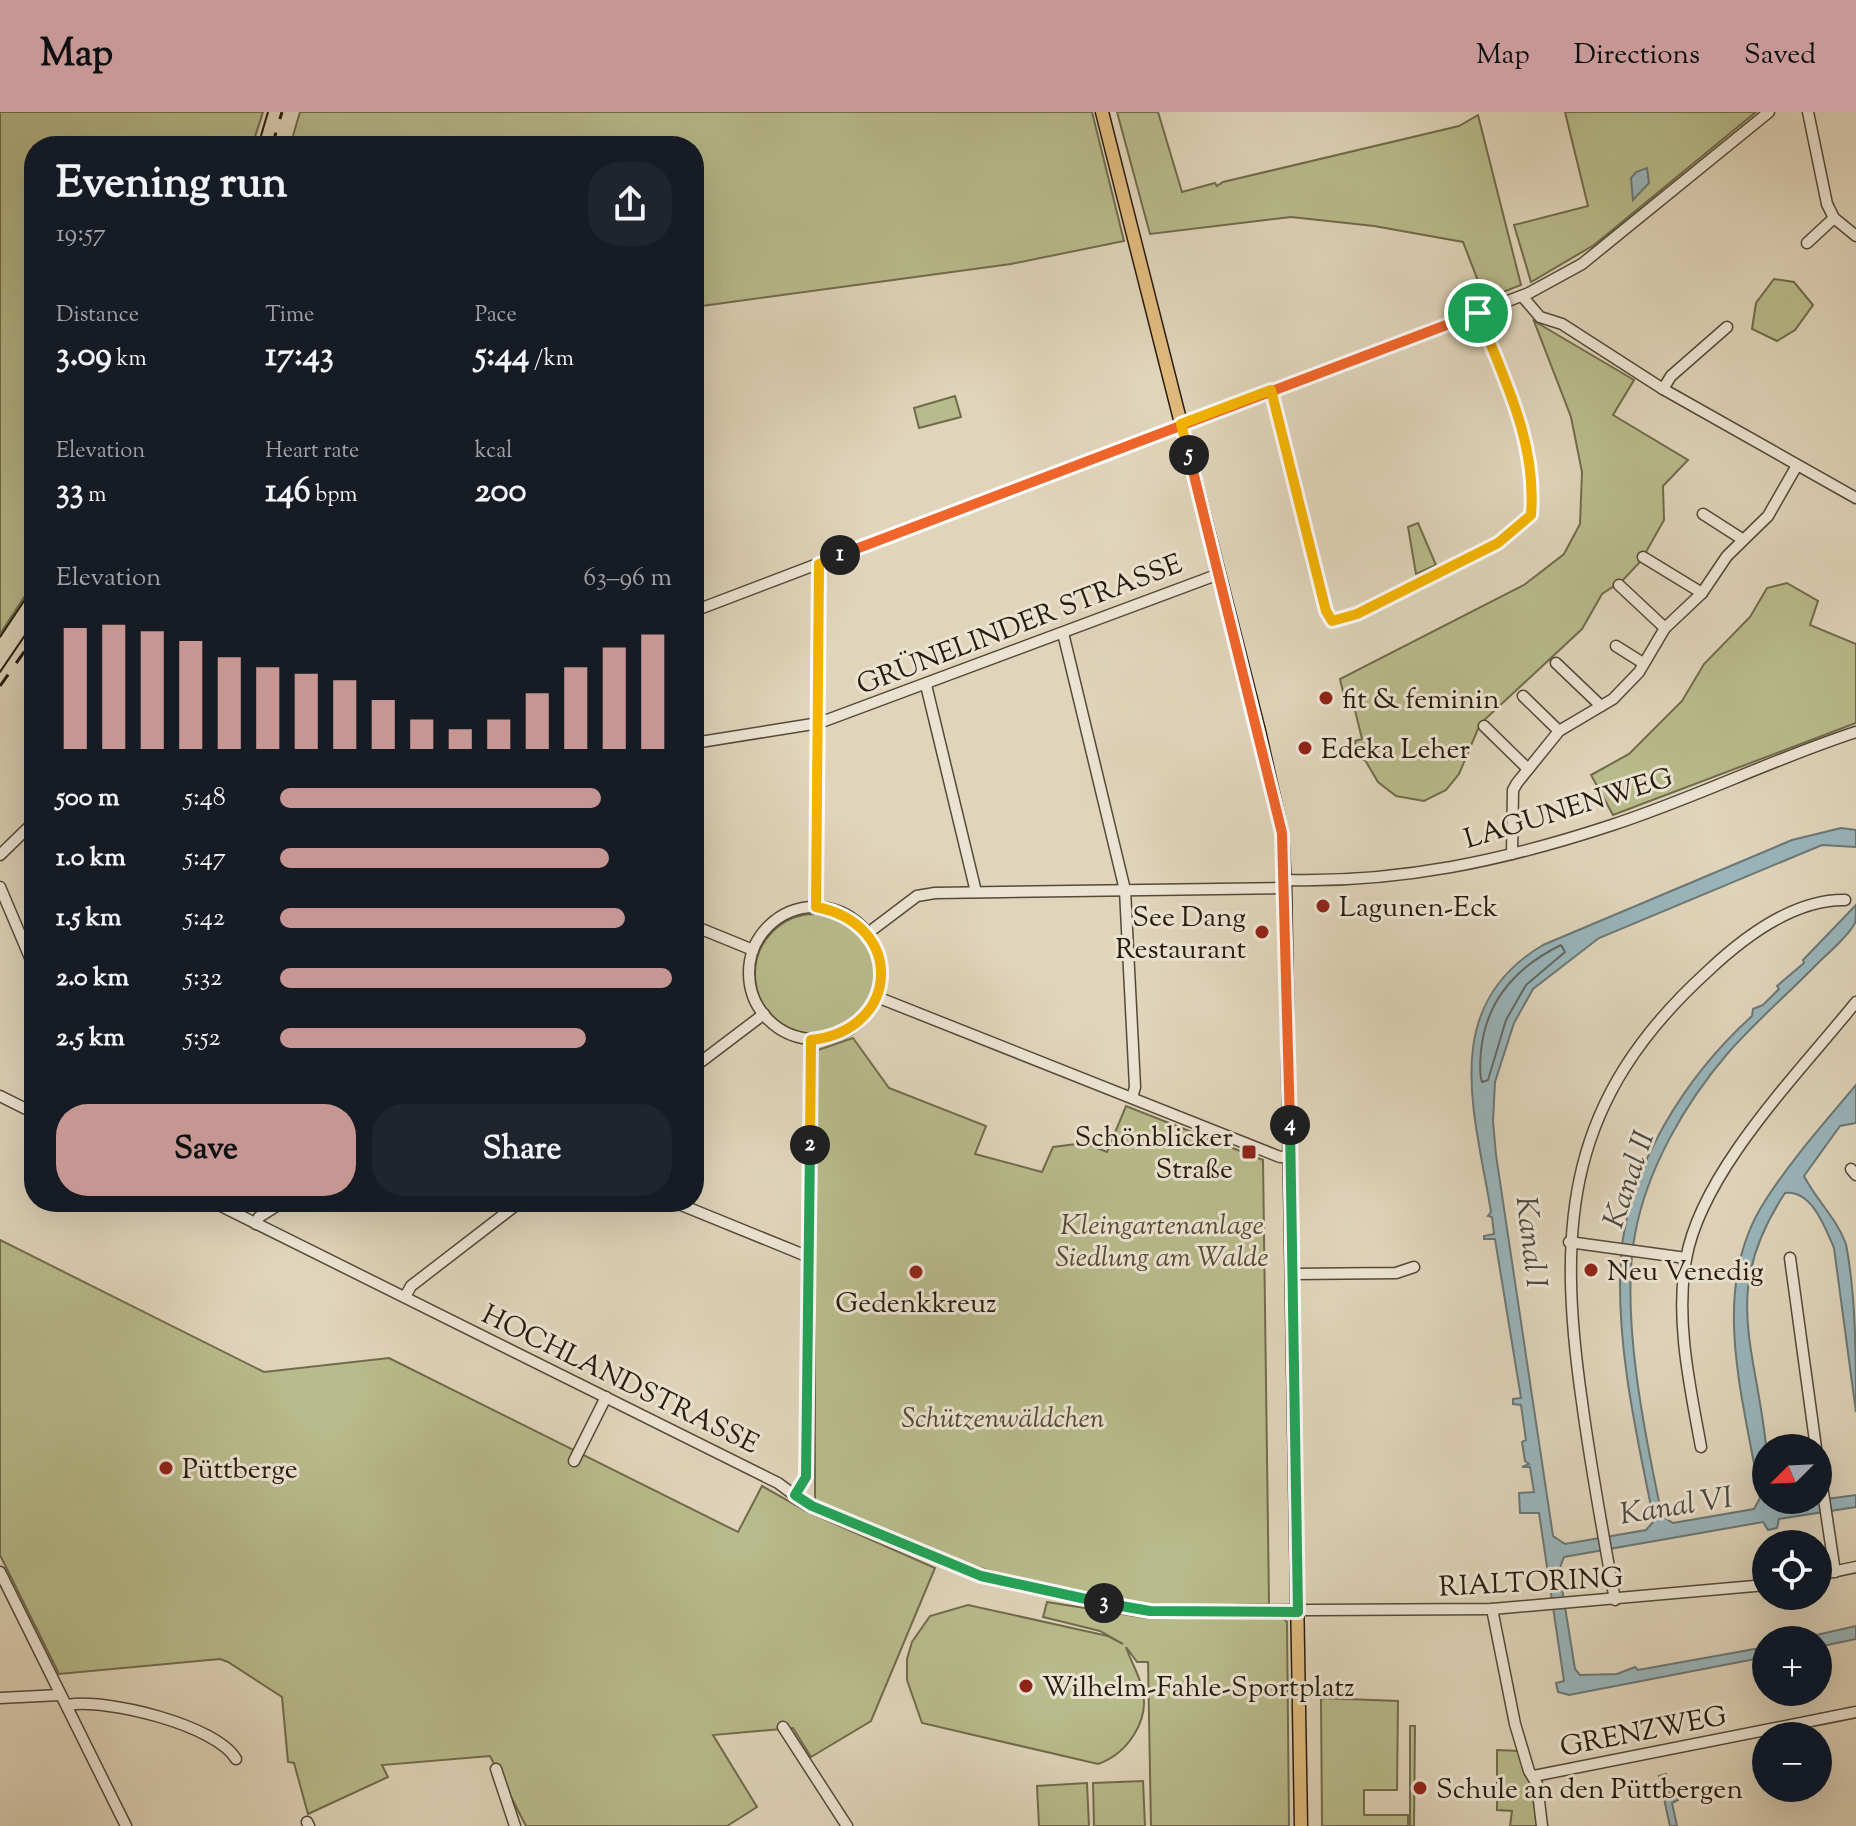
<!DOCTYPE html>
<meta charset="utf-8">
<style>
:root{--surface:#171b24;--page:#20242c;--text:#f1f3f6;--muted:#9ea1a6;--accent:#c59692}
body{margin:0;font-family:"Sorts Mill Goudy",serif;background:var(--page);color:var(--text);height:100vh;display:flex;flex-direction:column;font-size:30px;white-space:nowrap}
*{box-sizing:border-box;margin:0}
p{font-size:26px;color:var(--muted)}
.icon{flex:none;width:44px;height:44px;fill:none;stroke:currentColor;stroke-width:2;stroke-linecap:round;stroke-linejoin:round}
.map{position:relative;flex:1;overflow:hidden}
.side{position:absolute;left:24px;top:24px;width:680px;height:1076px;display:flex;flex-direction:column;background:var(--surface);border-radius:32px;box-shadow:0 8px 32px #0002}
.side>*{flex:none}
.needle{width:52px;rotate:246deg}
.fabs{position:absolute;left:1752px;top:1322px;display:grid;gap:16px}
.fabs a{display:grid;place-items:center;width:80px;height:80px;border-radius:50%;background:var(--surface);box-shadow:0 8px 32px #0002;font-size:40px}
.pin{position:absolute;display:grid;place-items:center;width:68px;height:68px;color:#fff;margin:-34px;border:4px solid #fff;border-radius:50%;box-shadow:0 2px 8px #0007}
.km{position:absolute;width:40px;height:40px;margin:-20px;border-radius:50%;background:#222;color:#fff;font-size:22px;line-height:40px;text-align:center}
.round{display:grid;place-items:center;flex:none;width:84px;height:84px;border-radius:32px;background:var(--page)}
.summary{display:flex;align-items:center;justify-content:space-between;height:136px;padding:0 32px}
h1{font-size:44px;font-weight:700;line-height:60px}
.metrics{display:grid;grid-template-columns:repeat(3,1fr);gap:12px;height:136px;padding:8px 32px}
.metrics div{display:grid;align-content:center}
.metrics b{font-size:34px;font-weight:700}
.metrics small{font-size:22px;font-weight:400}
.metrics p{font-size:22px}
.chart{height:224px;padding:16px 32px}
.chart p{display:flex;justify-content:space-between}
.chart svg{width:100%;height:144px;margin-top:8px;stroke:var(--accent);stroke-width:6}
.primary-button{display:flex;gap:16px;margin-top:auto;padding:16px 32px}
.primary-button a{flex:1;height:92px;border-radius:32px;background:var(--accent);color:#111;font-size:32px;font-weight:700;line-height:92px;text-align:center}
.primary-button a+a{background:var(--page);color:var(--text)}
ul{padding:0 32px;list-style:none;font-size:26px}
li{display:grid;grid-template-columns:128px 96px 1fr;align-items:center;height:60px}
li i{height:20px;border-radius:10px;background:var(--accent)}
header{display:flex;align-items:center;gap:48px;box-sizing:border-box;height:112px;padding:0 40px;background:var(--accent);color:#111}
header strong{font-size:38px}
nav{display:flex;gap:44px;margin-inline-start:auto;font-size:28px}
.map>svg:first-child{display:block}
.green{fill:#b8bb8b;stroke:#706b4c;stroke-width:2}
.water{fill:#99b5bb;stroke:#6b7775;stroke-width:2}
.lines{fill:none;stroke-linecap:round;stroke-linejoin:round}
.shore{stroke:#606864;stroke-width:2}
.minor-casing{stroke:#554938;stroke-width:13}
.major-casing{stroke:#271b0c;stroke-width:15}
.minor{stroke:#ebe3d2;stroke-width:10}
.major{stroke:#e0ba7d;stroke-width:12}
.tram{stroke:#271b0c;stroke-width:2}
.rail{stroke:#271b0c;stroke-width:3;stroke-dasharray:14 14;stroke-linecap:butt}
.split-1-casing{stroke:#fff;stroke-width:16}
.split-2-casing{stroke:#fff;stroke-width:16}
.split-3-casing{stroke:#fff;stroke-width:16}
.split-4-casing{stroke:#fff;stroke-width:16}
.split-5-casing{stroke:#fff;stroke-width:16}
.split-6-casing{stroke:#fff;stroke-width:16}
.split-1{stroke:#f0652b;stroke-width:10}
.split-2{stroke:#f5b400;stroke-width:10}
.split-3{stroke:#22a559;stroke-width:10}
.split-4{stroke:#22a559;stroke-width:10}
.split-5{stroke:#f0652b;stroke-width:10}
.split-6{stroke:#f5b400;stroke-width:10}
.poi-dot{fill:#8f2418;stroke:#ebe3d2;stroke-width:3}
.labels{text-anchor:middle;stroke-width:6;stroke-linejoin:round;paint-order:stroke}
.street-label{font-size:28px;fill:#271b0c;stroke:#ebe3d2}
.poi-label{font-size:28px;fill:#271b0c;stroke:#ebe3d2;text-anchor:start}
.park-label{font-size:28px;font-style:italic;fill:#524b32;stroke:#ebe3d2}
.water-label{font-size:30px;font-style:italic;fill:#494941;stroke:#ebe3d2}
</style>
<header>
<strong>Map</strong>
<nav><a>Map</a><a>Directions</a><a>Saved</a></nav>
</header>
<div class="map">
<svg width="1856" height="1714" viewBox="0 0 1856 1714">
<rect width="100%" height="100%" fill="#e0d4ba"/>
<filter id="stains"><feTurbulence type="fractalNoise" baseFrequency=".0025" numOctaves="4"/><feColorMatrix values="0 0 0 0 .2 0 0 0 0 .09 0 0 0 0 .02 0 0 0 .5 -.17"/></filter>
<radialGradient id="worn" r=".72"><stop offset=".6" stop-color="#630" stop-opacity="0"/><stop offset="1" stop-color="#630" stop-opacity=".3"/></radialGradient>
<!-- green -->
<g class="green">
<path d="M0 0H263L252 34H34V470L0 522Z"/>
<path d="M300 0H1092L1124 129 1011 152 694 195V34H290Z"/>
<path d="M1117 0H1158L1182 80 1215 71 1217 74 1223 70 1459 14 1478 3 1521 173 1485 187 1463 130 1374 114 1291 105 1150 122Z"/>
<path d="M1565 0H1756L1594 133 1531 170 1514 113 1588 94Z"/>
<path d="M1774 167 1794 170 1813 193 1795 218 1777 229 1752 217 1756 191Z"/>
<path d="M1534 209 1634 268 1613 303 1688 348 1663 374 1664 408 1641 449 1622 469 1602 482 1582 517 1480 612 1459 662 1446 678 1424 689 1396 684 1378 670 1365 648H1360L1355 629 1362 627 1351 582 1344 584 1340 567 1524 473 1564 442 1580 412 1582 360 1571 305Z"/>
<path d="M955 284 961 305 919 316 914 296Z"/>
<path d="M1418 411 1436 453 1416 462 1408 415Z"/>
<path d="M1787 471 1818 489 1810 513 1856 532V611L1613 703 1591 663 1629 642 1682 589 1704 552 1750 505 1767 476Z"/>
<circle cx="815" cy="862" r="60"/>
<path d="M853 926 889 976 986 1014 975 1042 1042 1060 1053 1035 1084 1031 1107 1040 1126 994 1263 1048 1269 1492C1229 1492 1187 1496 1147 1492 1029 1482 922 1436 815 1391V946L818 938Z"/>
<path d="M0 1128 264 1260 389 1246 738 1420 762 1374 808 1400 935 1456 871 1609 811 1645 793 1616 713 1623 757 1695 727 1714H526L490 1644 382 1653 388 1665 308 1702 294 1651 288 1650 282 1585 228 1550 220 1547 59 1562 0 1443Z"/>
<path d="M1047 1490 1147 1506H1283L1287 1510 1289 1714H1151L1148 1550H1137L1126 1535C1130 1548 1139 1562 1142 1576 1151 1608 1127 1642 1098 1652L922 1611 907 1568V1547L912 1530 930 1504 968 1493 1108 1524 1123 1532 1100 1519 1043 1505Z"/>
<path d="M1321 1586 1398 1589 1397 1678H1364V1703H1408V1714H1322Z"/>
<path d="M1410 1614H1415L1414 1714H1410Z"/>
<path d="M1497 1638 1520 1639 1532 1671 1539 1714H1510L1512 1699 1497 1698Z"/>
<path d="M1143 1669 1145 1714H1094L1093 1671Z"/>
<path d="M1087 1671 1089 1714H1039L1037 1674Z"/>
</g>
<!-- water -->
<g class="water">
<path d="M1647 56 1649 71 1633 88 1631 66 1636 60Z"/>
<path d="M1841 716 1856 718V735L1822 733 1599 826 1533 877 1514 911 1495 970 1493 1009 1496 1043 1553 1424 1565 1432 1646 1418 1654 1409C1637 1325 1615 1231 1621 1144 1628 1054 1686 964 1752 904L1753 897 1763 893 1779 877 1777 874 1804 851 1803 848 1856 793C1856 798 1856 806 1855 811 1847 826 1830 839 1818 851 1789 881 1756 909 1728 941 1685 991 1647 1057 1635 1122 1620 1203 1645 1324 1662 1404L1673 1411 1754 1397 1760 1386C1745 1289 1707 1178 1765 1089 1791 1048 1825 1010 1856 973V1011L1840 1014 1804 1064C1816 1088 1836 1105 1846 1132 1856 1184 1856 1246 1856 1300L1834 1136C1825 1115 1812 1078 1785 1081 1721 1178 1755 1231 1766 1333 1768 1350 1766 1370 1766 1388H1776L1782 1393 1856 1383V1395L1779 1407 1777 1416 1768 1418 1763 1410 1564 1445 1559 1458 1575 1557 1580 1563 1617 1562 1635 1555 1638 1558 1766 1535V1545L1569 1583 1558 1580 1556 1571 1564 1569 1539 1401H1520L1519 1381 1534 1380 1530 1355H1522L1529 1352 1525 1349 1522 1330 1526 1328 1521 1293 1513 1292V1287L1521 1286 1495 1127H1484V1124L1494 1122 1492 1105 1488 1104 1491 1100C1475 1001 1438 895 1543 833L1792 728Z"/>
<path d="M1856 1514V1527L1818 1535V1528H1794Z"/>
<path d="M1666 1662 1670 1680 1676 1678 1678 1688 1672 1691 1677 1714H1670L1659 1664Z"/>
</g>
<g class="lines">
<!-- shore -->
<path class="shore" d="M1561 833 1565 840 1526 873 1506 908 1488 968 1482 970C1479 961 1480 949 1481 939 1486 888 1516 855 1561 833Z"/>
<defs>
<g id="minor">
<path d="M1808 0 1827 92 1834 106 1856 124"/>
<path d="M1807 131 1834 106"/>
<path d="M1522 184 1540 205 1562 212 1663 277 1856 386"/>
<path d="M1663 277 1671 264 1727 215"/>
<path d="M1271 278 1326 499 1332 509 1357 502 1498 431 1531 403C1537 330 1503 267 1478 201"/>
<path d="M1703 402 1742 427"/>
<path d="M1643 445 1702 481"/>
<path d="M1619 473 1665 516"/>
<path d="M694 499 1529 181 1582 152 1769 0"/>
<path d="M1063 521 1125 778 1135 975 1132 986"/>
<path d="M1616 534 1643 551"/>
<path d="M1556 551 1601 594"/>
<path d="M926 573 976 780"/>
<path d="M1523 584 1559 619"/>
<path d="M1484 614 1528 657"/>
<path d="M694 631 819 611 1219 462"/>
<path d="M1512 742 1513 678 1517 671 1559 619 1613 587 1639 560 1665 516 1702 481 1727 444 1768 404 1796 355"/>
<path d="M0 743 34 710"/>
<path d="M1285 768C1399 771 1503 749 1612 713 1695 686 1773 647 1856 620"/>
<path d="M0 775 34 855"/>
<path d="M816 795 819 452"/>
<circle cx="815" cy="861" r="66"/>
<path d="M694 814 753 838"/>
<path d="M868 821 917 784 935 781 1285 776"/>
<path d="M877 885 1280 1045H1291"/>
<path d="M694 955 764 902"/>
<path d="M0 984 34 1001"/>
<path d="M1851 1057 1856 1063"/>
<path d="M213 1090 778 1371 805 1391 981 1464 1150 1499 1492 1497 1766 1473"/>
<path d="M674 1090 809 1145"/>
<path d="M256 1112 259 1105 283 1090"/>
<path d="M1569 1130 1686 1146"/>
<path d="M1790 1146 1816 1336"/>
<path d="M1292 1162 1396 1161 1414 1155"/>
<path d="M405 1185 411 1174 520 1090"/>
<path d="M1701 1335C1690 1275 1675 1208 1686 1147 1702 1058 1800 960 1856 890"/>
<path d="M1818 1347 1835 1460"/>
<path d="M574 1349 606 1285"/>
<path d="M795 1383 806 1365 811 928"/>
<path d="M0 1460 126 1714"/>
<path d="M1818 1463 1856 1455"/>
<path d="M1615 1488C1603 1422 1591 1357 1582 1290 1556 1110 1567 987 1708 859 1744 825 1794 787 1845 788"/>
<path d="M1492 1497 1515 1612 1529 1659 1537 1672 1542 1714"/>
<path d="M0 1586 60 1583"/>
<path d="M68 1593C106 1586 216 1613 236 1647"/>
<path d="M783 1615 847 1714"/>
<path d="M496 1657 515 1714"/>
<path d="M1534 1664 1856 1600"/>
<path d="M307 1710 309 1714"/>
</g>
<path id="major" d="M1102 0 1259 619 1282 721 1285 776 1301 1714"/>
</defs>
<!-- minor casing -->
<use href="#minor" class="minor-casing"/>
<!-- major casing -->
<use href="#major" class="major-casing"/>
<!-- minor -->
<use href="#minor" class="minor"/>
<!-- major -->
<use href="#major" class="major"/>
<!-- tram -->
<g class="tram">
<path d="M258 34 268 0"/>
<path d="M0 525 34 474"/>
<path d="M0 560 34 510"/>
</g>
<!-- rail -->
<g class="rail">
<path d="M272 34 282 0"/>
<path d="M0 574 34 526"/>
</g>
</g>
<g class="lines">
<defs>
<path id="split-1" d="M840 443 1478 201"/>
<path id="split-2" d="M810 1033 811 928C901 918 906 812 816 795L819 452 840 443"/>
<path id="split-3" d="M810 1033 806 1365 795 1383 812 1394 981 1464 1104 1491"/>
<path id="split-4" d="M1104 1491 1150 1499 1298 1500 1290 1013"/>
<path id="split-5" d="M1189 343 1282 721 1290 1013"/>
<path id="split-6" d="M1189 343 1181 312 1271 278 1326 499 1332 509 1357 502 1498 431 1531 403C1537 330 1504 267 1478 201"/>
</defs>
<!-- split-1 casing -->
<use href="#split-1" class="split-1-casing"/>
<!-- split-2 casing -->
<use href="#split-2" class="split-2-casing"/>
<!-- split-3 casing -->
<use href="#split-3" class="split-3-casing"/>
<!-- split-4 casing -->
<use href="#split-4" class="split-4-casing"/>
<!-- split-5 casing -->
<use href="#split-5" class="split-5-casing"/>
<!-- split-6 casing -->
<use href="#split-6" class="split-6-casing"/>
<!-- split-1 -->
<use href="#split-1" class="split-1"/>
<!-- split-2 -->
<use href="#split-2" class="split-2"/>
<!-- split-3 -->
<use href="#split-3" class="split-3"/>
<!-- split-4 -->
<use href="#split-4" class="split-4"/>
<!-- split-5 -->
<use href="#split-5" class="split-5"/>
<!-- split-6 -->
<use href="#split-6" class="split-6"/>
</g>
<!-- markers -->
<g class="poi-dot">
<circle cx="1326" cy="586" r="8"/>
<circle cx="1305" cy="636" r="8"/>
<circle cx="1323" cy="794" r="8"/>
<circle cx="1262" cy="820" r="8"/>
<rect x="1241" y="1032" width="16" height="16" rx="4"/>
<circle cx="1591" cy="1158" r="8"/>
<circle cx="916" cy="1160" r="8"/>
<circle cx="166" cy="1356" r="8"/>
<circle cx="1026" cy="1574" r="8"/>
<circle cx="1420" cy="1676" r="8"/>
</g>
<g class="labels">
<!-- street labels -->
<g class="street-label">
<text transform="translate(1019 511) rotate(-21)" y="10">GRÜNELINDER STRASSE</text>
<text transform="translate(1568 695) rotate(-17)" y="10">LAGUNENWEG</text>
<text transform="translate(621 1266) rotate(26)" y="10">HOCHLANDSTRASSE</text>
<text transform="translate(1531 1469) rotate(-3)" y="10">RIALTORING</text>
<text transform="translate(1643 1618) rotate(-11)" y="10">GRENZWEG</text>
</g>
<!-- poi labels -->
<g class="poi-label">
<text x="1342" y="596">fit &amp; feminin</text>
<text x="1321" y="646">Edeka Leher</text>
<text x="1339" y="804">Lagunen-Eck</text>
<text x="1246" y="814" text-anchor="end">See Dang<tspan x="1246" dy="32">Restaurant</tspan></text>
<text x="1233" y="1034" text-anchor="end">Schönblicker<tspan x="1233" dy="32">Straße</tspan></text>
<text x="1607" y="1168">Neu Venedig</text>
<text x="916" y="1200" text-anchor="middle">Gedenkkreuz</text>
<text x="182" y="1366">Püttberge</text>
<text x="1042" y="1584">Wilhelm-Fahle-Sportplatz</text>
<text x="1436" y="1686">Schule an den Püttbergen</text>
</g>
<!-- park labels -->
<g class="park-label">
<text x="1162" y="1122">Kleingartenanlage<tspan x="1162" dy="32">Siedlung am Walde</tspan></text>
<text x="1003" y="1315">Schützenwäldchen</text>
</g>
<!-- water labels -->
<g class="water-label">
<text transform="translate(1628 1067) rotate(-71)" y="10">Kanal II</text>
<text transform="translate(1532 1130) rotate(83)" y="10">Kanal I</text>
<text transform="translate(1676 1393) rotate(-9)" y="10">Kanal VI</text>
</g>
</g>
<rect width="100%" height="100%" filter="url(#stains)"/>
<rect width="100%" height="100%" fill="url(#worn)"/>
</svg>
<div class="fabs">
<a><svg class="needle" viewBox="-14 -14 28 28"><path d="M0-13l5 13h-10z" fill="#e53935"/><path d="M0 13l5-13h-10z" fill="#9ea1a6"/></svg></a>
<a><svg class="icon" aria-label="locate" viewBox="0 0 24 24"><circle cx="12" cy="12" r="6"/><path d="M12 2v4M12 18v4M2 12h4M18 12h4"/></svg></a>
<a>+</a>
<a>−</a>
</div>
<div class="pin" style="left:1478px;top:201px;background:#1e9e55"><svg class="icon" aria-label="arrive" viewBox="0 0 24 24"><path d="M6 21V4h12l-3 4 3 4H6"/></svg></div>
<b class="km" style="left:840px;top:443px">1</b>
<b class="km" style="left:810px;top:1033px">2</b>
<b class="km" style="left:1104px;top:1491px">3</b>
<b class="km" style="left:1290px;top:1013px">4</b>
<b class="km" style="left:1189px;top:343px">5</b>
<section class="side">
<div class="summary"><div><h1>Evening run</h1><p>19:57</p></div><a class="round"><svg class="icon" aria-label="share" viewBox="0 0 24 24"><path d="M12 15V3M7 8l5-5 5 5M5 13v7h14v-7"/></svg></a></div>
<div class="metrics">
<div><p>Distance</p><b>3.09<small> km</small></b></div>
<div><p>Time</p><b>17:43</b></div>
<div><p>Pace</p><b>5:44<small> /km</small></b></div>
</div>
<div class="metrics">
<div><p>Elevation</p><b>33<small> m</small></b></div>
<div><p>Heart rate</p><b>146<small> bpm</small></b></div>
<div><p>kcal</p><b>200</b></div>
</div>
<div class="chart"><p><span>Elevation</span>63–96 m</p>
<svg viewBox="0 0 160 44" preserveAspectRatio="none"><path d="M5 44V7M15 44V6M25 44V8M35 44V11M45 44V16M55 44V19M65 44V21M75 44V23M85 44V29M95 44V35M105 44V38M115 44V35M125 44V27M135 44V19M145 44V13M155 44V9"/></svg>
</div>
<ul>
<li><b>500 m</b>5:48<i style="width:82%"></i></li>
<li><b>1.0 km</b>5:47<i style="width:84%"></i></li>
<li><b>1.5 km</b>5:42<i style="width:88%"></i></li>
<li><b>2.0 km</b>5:32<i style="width:100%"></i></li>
<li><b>2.5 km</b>5:52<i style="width:78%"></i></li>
</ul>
<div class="primary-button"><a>Save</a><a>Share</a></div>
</section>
</div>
